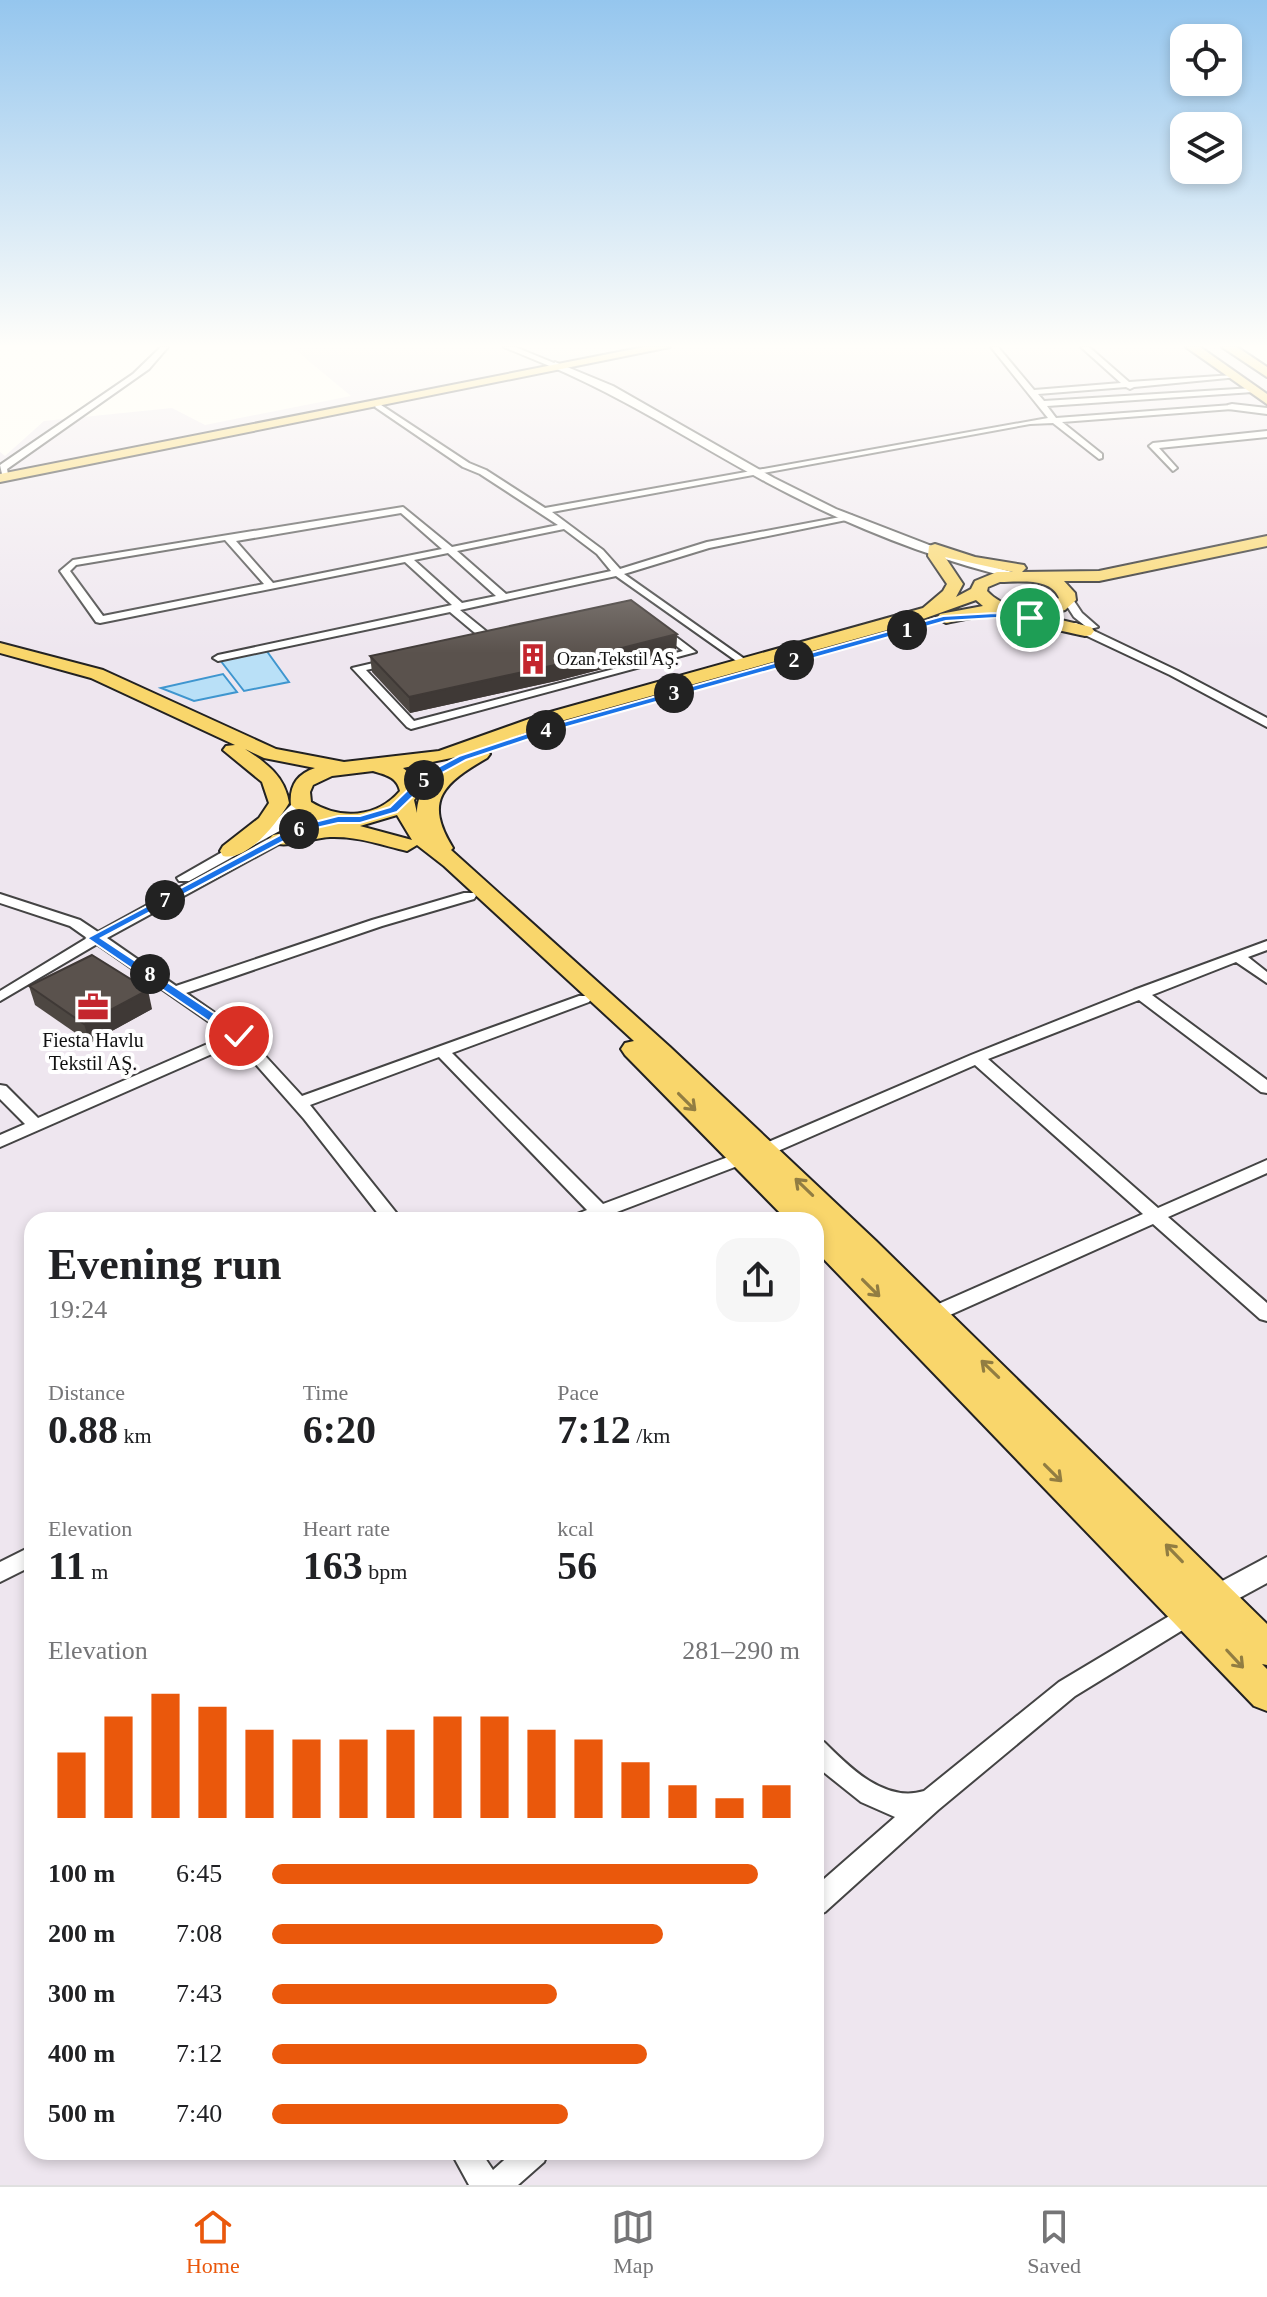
<!DOCTYPE html>
<meta charset="utf-8">
<style>
:root{--surface:#fff;--page:#f6f6f6;--text:#202124;--muted:#757577;--line:#e0e0e0;--accent:#ea580c}
body{margin:0;font-family:Georgia,serif;background:var(--page);color:var(--text);height:100vh;display:flex;flex-direction:column;font-size:30px;white-space:nowrap}
*{box-sizing:border-box;margin:0}
p{font-size:26px;color:var(--muted)}
.icon{flex:none;width:44px;height:44px;fill:none;stroke:currentColor;stroke-width:2;stroke-linecap:round;stroke-linejoin:round}
.map{position:relative;flex:1;overflow:hidden}
.panel{position:absolute;left:24px;top:1212px;width:800px;height:948px;display:flex;flex-direction:column;background:var(--surface);border-radius:24px;box-shadow:0 4px 12px #0003}
.panel>*{flex:none}
.buttons{position:absolute;left:1170px;top:24px;display:grid;gap:16px}
.buttons a{display:grid;place-items:center;width:72px;height:72px;border-radius:16px;background:var(--surface);box-shadow:0 4px 12px #0003;font-size:40px}
.pin{position:absolute;display:grid;place-items:center;width:68px;height:68px;color:#fff;margin:-34px;border:4px solid #fff;border-radius:50%;box-shadow:0 2px 8px #0007}
.km{position:absolute;width:40px;height:40px;margin:-20px;border-radius:50%;background:#222;color:#fff;font-size:22px;line-height:40px;text-align:center}
.round{display:grid;place-items:center;flex:none;width:84px;height:84px;border-radius:24px;background:var(--page)}
.summary{display:flex;align-items:center;justify-content:space-between;height:136px;padding:0 24px}
h1{font-size:44px;font-weight:700;line-height:60px}
.figures{display:grid;grid-template-columns:repeat(3,1fr);gap:12px;height:136px;padding:8px 24px}
.figures div{display:grid;align-content:center}
.figures b{font-size:40px;font-weight:700}
.figures small{font-size:22px;font-weight:400}
.figures p{font-size:22px}
.chart{height:224px;padding:16px 24px}
.chart p{display:flex;justify-content:space-between}
.chart svg{width:100%;height:144px;margin-top:8px;stroke:var(--accent);stroke-width:6}
ul{padding:0 24px;list-style:none;font-size:26px}
li{display:grid;grid-template-columns:128px 96px 1fr;align-items:center;height:60px}
li i{height:20px;border-radius:10px;background:var(--accent)}
.menu{display:flex;justify-content:space-around;align-items:center;height:112px;border-top:2px solid var(--line);background:var(--surface);font-size:22px;color:var(--muted)}
.menu a{display:grid;justify-items:center;gap:4px}
.menu .selected{color:var(--accent)}
.map>svg:first-child{display:block}
.industrial{fill:#eee6ef;fill-rule:evenodd}
.water{fill:#b9e0f7;stroke:#3f96cf;stroke-width:2}
.lines{fill:none;stroke-linecap:round;stroke-linejoin:round}
.minor-casing{stroke:#444;stroke-width:4}
.tertiary-casing{stroke:#444;stroke-width:4}
.primary-casing{stroke:#222;stroke-width:4}
.minor{fill:#fff;fill-rule:evenodd}
.tertiary{fill:#fff;fill-rule:evenodd}
.primary{fill:#f9d66b;fill-rule:evenodd}
.wall{fill:#4d4742}
.shaded-wall{fill:#3f3936}
.building{fill:#5a524d;stroke:#3f3936;stroke-width:2}
.oneway{stroke:#917d42}
.route{fill:#1a73e8;stroke:#fff;stroke-width:2}
.labels{text-anchor:middle;stroke-width:8;stroke-linejoin:round;paint-order:stroke}
.far-poi-label{font-size:18px;fill:#111;stroke:#fff;text-anchor:start}
.poi-label{font-size:20px;fill:#111;stroke:#fff}
</style>
<div class="map">
<svg width="1267" height="2185" viewBox="0 0 1267 2185">
<rect width="100%" height="100%" fill="#fffdf5"/>
<!-- industrial -->
<path class="industrial" d="M292 347H1221L1267 377V2185H0V452L5 456 44 421 172 408 205 425 351 396ZM32 1220H816V2152H32Z"/>
<!-- water -->
<g class="water">
<path d="M266 650 289 682 244 691 220 660Z"/>
<path d="M223 674 237 692 194 701 161 688Z"/>
</g>
<g class="lines">
<defs>
<g id="minor">
<path d="M161 347H168L149 369 7 469 8 474H2L0 465 133 374Z"/>
<path d="M504 347H515L559 365 552 367Z"/>
<path d="M991 347H998L1034 390 1121 383 1081 347H1089L1129 382 1234 375 1238 377 1134 387 1130 389 1126 387 1038 394 1044 401 1253 388 1257 390 1253 392 1047 406 1056 418 1232 405 1236 407 1232 409 1062 422 1102 454V458L1099 459 1053 423 1030 424 552 512 603 550 620 569 707 542 851 515 856 518 709 548 624 574 746 660 747 662 742 665 616 576 460 610 492 636 634 605 696 652 411 729 407 727 352 668 481 638 450 612 218 661 213 658 218 655 452 605 405 562 100 623 96 622 60 571 73 560 403 507 452 547 558 525 480 474 463 467 375 407 378 403 469 463 486 470 545 508 1048 418ZM401 513 442 549 273 583 236 541ZM564 529 597 554 611 571 506 594 457 551ZM225 540 264 584 103 616 70 571 76 565ZM448 553 496 596 462 603 414 560ZM632 612 683 651 414 721 366 670Z"/>
<path d="M1267 431V437L1159 448 1177 468 1173 471 1149 446 1153 443Z"/>
<path d="M1064 598H1072L1082 613 1098 627 1090 629 1178 671 1267 718V727L1170 675 1068 627V623H1076L1089 629 1074 617 1063 600Z"/>
<path d="M301 798 307 802 283 829 189 881H179L177 878 273 823 297 799Z"/>
<path d="M338 815 343 816V822L310 831 279 844 107 938 176 986 372 920 464 893H474L476 896 474 899 382 926 186 993 244 1033 302 1096 579 996H589L591 999 589 1002 452 1053 603 1204 736 1154H748L750 1158 748 1162 596 1220H569L572 1216 587 1210 439 1057 310 1105 402 1220H383L304 1119 237 1043 0 1147V1135L25 1124 0 1099V1085L6 1086 38 1118 228 1035 97 944 0 1001V991L87 938 70 926 0 903V894L80 920 98 932 270 838 301 825Z"/>
<path d="M1267 941V950L1248 957 1267 972V983L1236 962 1152 995 1267 1080V1093L1261 1092 1139 1000 988 1059 1158 1208 1267 1160V1173L1168 1217 1267 1303V1321L1260 1319 1153 1224 941 1319 934 1321 927 1319 925 1314 927 1309 1143 1214 975 1065 771 1154H759L757 1150 759 1146 971 1055 1134 990Z"/>
<path d="M32 1546V1566L0 1582V1562Z"/>
<path d="M1191 1603 1199 1606 1202 1613 1199 1620 1075 1696 938 1810 825 1912 816 1916V1886L895 1817 861 1802 816 1766V1739L824 1742C850 1768 885 1803 924 1791L1059 1682Z"/>
<path d="M451 2152H481L493 2170 513 2152H548L544 2162 518 2185H469Z"/>
</g>
<g id="tertiary">
<path d="M555 362 613 386 774 478 836 509 968 560 1027 576 1021 580C933 560 846 525 766 482 694 443 627 399 552 367Z"/>
<path d="M1232 404 1267 408V414L1228 409V405Z"/>
<path d="M1267 1557V1583L1208 1615 1198 1612 1194 1603 1198 1594Z"/>
</g>
<g id="primary">
<path d="M644 347H670L0 482V474Z"/>
<path d="M1186 347H1200L1267 394V404Z"/>
<path d="M1222 347H1237L1267 367V377Z"/>
<path d="M1267 536V546L1099 581H1064L1075 593 1076 600 1065 610 1044 616 1091 627 1094 631 1091 635 1085 636C1063 631 1038 627 1021 617 1006 609 962 620 946 623L937 618 940 614 983 606 976 600 909 624 543 726 483 749 490 754 487 758C444 783 423 800 453 848L451 850 670 1047 876 1241 1267 1624V1665L1262 1664 1267 1669V1711L1254 1706 816 1251V1220H787L625 1055 621 1049 625 1043 634 1041 444 866 417 845 407 851C381 845 358 836 330 837 312 838 290 848 273 843L269 839 273 835 332 824 306 817 291 805C289 786 297 774 315 768L264 758 245 749C266 763 285 776 289 803 278 821 248 862 223 856L220 851 223 846 259 818 269 803 262 782 223 750 226 746 235 745 91 678 0 653V643L103 670 276 749 344 762 439 751 543 714 923 608 943 591 947 584 928 556 929 546 935 544 975 557 1024 565 1026 568 1022 572 1099 571ZM945 557 1013 572H997L975 581 971 589 956 597 963 584ZM1000 582C1019 582 1051 577 1059 598 1039 614 1004 610 987 591L988 587ZM461 756C440 769 417 786 417 813L414 800 420 792 413 776 403 768ZM373 771C386 775 397 777 400 791 377 818 340 820 311 802L310 792 313 785 332 776ZM397 815 412 840 360 826Z"/>
</g>
</defs>
<!-- minor casing -->
<use href="#minor" class="minor-casing"/>
<!-- tertiary casing -->
<use href="#tertiary" class="tertiary-casing"/>
<!-- primary casing -->
<use href="#primary" class="primary-casing"/>
<!-- minor -->
<use href="#minor" class="minor"/>
<!-- tertiary -->
<use href="#tertiary" class="tertiary"/>
<!-- primary -->
<use href="#primary" class="primary"/>
</g>
<!-- wall -->
<g class="wall">
<path d="M677 634 676 650 556 681 410 713 372 672 370 656Z"/>
<path d="M29 986 152 1009 90 1043 35 1005Z"/>
</g>
<!-- shaded-wall -->
<g class="shaded-wall">
<path d="M677 634 676 650 556 681 410 713 409 697Z"/>
<path d="M148 990 152 1009 90 1043 84 1024Z"/>
</g>
<!-- building -->
<g class="building">
<path d="M631 600 677 634 555 665 409 697 370 656Z"/>
<path d="M92 955 148 990 84 1024 29 986Z"/>
</g>
<!-- one-way arrows -->
<defs><path id="oneway-shaft" d="M-6 0H5M1.5-3L5.5 0L1.5 3" fill="none" stroke-width="1.6" stroke-linecap="round" stroke-linejoin="round" transform="scale(2)"/></defs>
<g class="oneway">
<use href="#oneway-shaft" transform="translate(687 1102) rotate(45)"/>
<use href="#oneway-shaft" transform="translate(804 1187) rotate(-136)"/>
<use href="#oneway-shaft" transform="translate(871 1288) rotate(45)"/>
<use href="#oneway-shaft" transform="translate(990 1369) rotate(-136)"/>
<use href="#oneway-shaft" transform="translate(1053 1473) rotate(45)"/>
<use href="#oneway-shaft" transform="translate(1174 1553) rotate(-134)"/>
<use href="#oneway-shaft" transform="translate(1235 1659) rotate(47)"/>
</g>
<!-- sky -->
<linearGradient id="sky" x2="0" y2="1"><stop stop-color="#95c6ee"/><stop offset="0.53" stop-color="#fffefa"/><stop offset="1" stop-color="#fffefa" stop-opacity="0"/></linearGradient>
<rect width="1267" height="653" fill="url(#sky)"/>
<!-- route -->
<path class="route" d="M995 613 1034 618 1030 620 995 618 946 621 556 730 466 760 431 779 397 812 360 823H338L303 831 101 938 244 1033V1039H235L87 938 295 827 338 816H360L390 807 423 775 459 756 549 726 943 616Z"/>
<!-- icons -->
<defs>
<symbol id="building-bare" viewBox="-9 -9 18 18"><path d="M-4-6H4V6H1V3H-1V6H-4ZM-2.5-4.3h1.7v1.8h-1.7ZM.8-4.3h1.7v1.8H.8ZM-2.5-1h1.7V.8h-1.7ZM.8-1h1.7V.8H.8Z" fill="#c4262e" stroke="#fff" stroke-width="2.5" paint-order="stroke"/></symbol>
<symbol id="office-bare" viewBox="-9 -9 18 18"><path d="M-6-3h4V-5.5h4V-3h4V5H-6ZM-1-4.5V-3h2v-1.5ZM-6 0V1H6V0Z" fill="#c4262e" stroke="#fff" stroke-width="2.5" paint-order="stroke"/></symbol>
</defs>
<g fill-rule="evenodd">
<use href="#building-bare" x="511" y="637" width="44" height="44"/>
<use href="#office-bare" x="71" y="985" width="44" height="44"/>
</g>
<g class="labels">
<!-- far-poi labels -->
<g class="far-poi-label">
<text x="557" y="665">Ozan Tekstil AŞ.</text>
</g>
<!-- poi labels -->
<g class="poi-label">
<text x="93" y="1047">Fiesta Havlu<tspan x="93" dy="23">Tekstil AŞ.</tspan></text>
</g>
</g>
</svg>
<div class="buttons">
<a><svg class="icon" aria-label="locate" viewBox="0 0 24 24"><circle cx="12" cy="12" r="6"/><path d="M12 2v4M12 18v4M2 12h4M18 12h4"/></svg></a>
<a><svg class="icon" aria-label="layers" viewBox="0 0 24 24"><path d="M12 4l9 5-9 5-9-5zM3 14l9 5 9-5"/></svg></a>
</div>
<div class="pin" style="left:1030px;top:618px;background:#1e9e55"><svg class="icon" aria-label="arrive" viewBox="0 0 24 24"><path d="M6 21V4h12l-3 4 3 4H6"/></svg></div>
<div class="pin" style="left:239px;top:1036px;background:#d93025"><svg class="icon" aria-label="check" viewBox="0 0 24 24"><path d="M5 12l5 5 9-10"/></svg></div>
<b class="km" style="left:907px;top:630px">1</b>
<b class="km" style="left:794px;top:660px">2</b>
<b class="km" style="left:674px;top:693px">3</b>
<b class="km" style="left:546px;top:730px">4</b>
<b class="km" style="left:424px;top:780px">5</b>
<b class="km" style="left:299px;top:829px">6</b>
<b class="km" style="left:165px;top:900px">7</b>
<b class="km" style="left:150px;top:974px">8</b>
<section class="panel">
<div class="summary"><div><h1>Evening run</h1><p>19:24</p></div><a class="round"><svg class="icon" aria-label="share" viewBox="0 0 24 24"><path d="M12 15V3M7 8l5-5 5 5M5 13v7h14v-7"/></svg></a></div>
<div class="figures">
<div><p>Distance</p><b>0.88<small> km</small></b></div>
<div><p>Time</p><b>6:20</b></div>
<div><p>Pace</p><b>7:12<small> /km</small></b></div>
</div>
<div class="figures">
<div><p>Elevation</p><b>11<small> m</small></b></div>
<div><p>Heart rate</p><b>163<small> bpm</small></b></div>
<div><p>kcal</p><b>56</b></div>
</div>
<div class="chart"><p><span>Elevation</span>281–290 m</p>
<svg viewBox="0 0 160 44" preserveAspectRatio="none"><path d="M5 44V24M15 44V13M25 44V6M35 44V10M45 44V17M55 44V20M65 44V20M75 44V17M85 44V13M95 44V13M105 44V17M115 44V20M125 44V27M135 44V34M145 44V38M155 44V34"/></svg>
</div>
<ul>
<li><b>100 m</b>6:45<i style="width:92%"></i></li>
<li><b>200 m</b>7:08<i style="width:74%"></i></li>
<li><b>300 m</b>7:43<i style="width:54%"></i></li>
<li><b>400 m</b>7:12<i style="width:71%"></i></li>
<li><b>500 m</b>7:40<i style="width:56%"></i></li>
</ul>
</section>
</div>
<nav class="menu">
<a class="selected"><svg class="icon" aria-label="home" viewBox="0 0 24 24"><path d="M3 11l9-7 9 7M6 9v11h12V9"/></svg>Home</a>
<a><svg class="icon" aria-label="map" viewBox="0 0 24 24"><path d="M3 6l6-2 6 2 6-2v14l-6 2-6-2-6 2zM9 4v14M15 6v14"/></svg>Map</a>
<a><svg class="icon" aria-label="saved" viewBox="0 0 24 24"><path d="M7 4h10v16l-5-4-5 4z"/></svg>Saved</a>
</nav>
